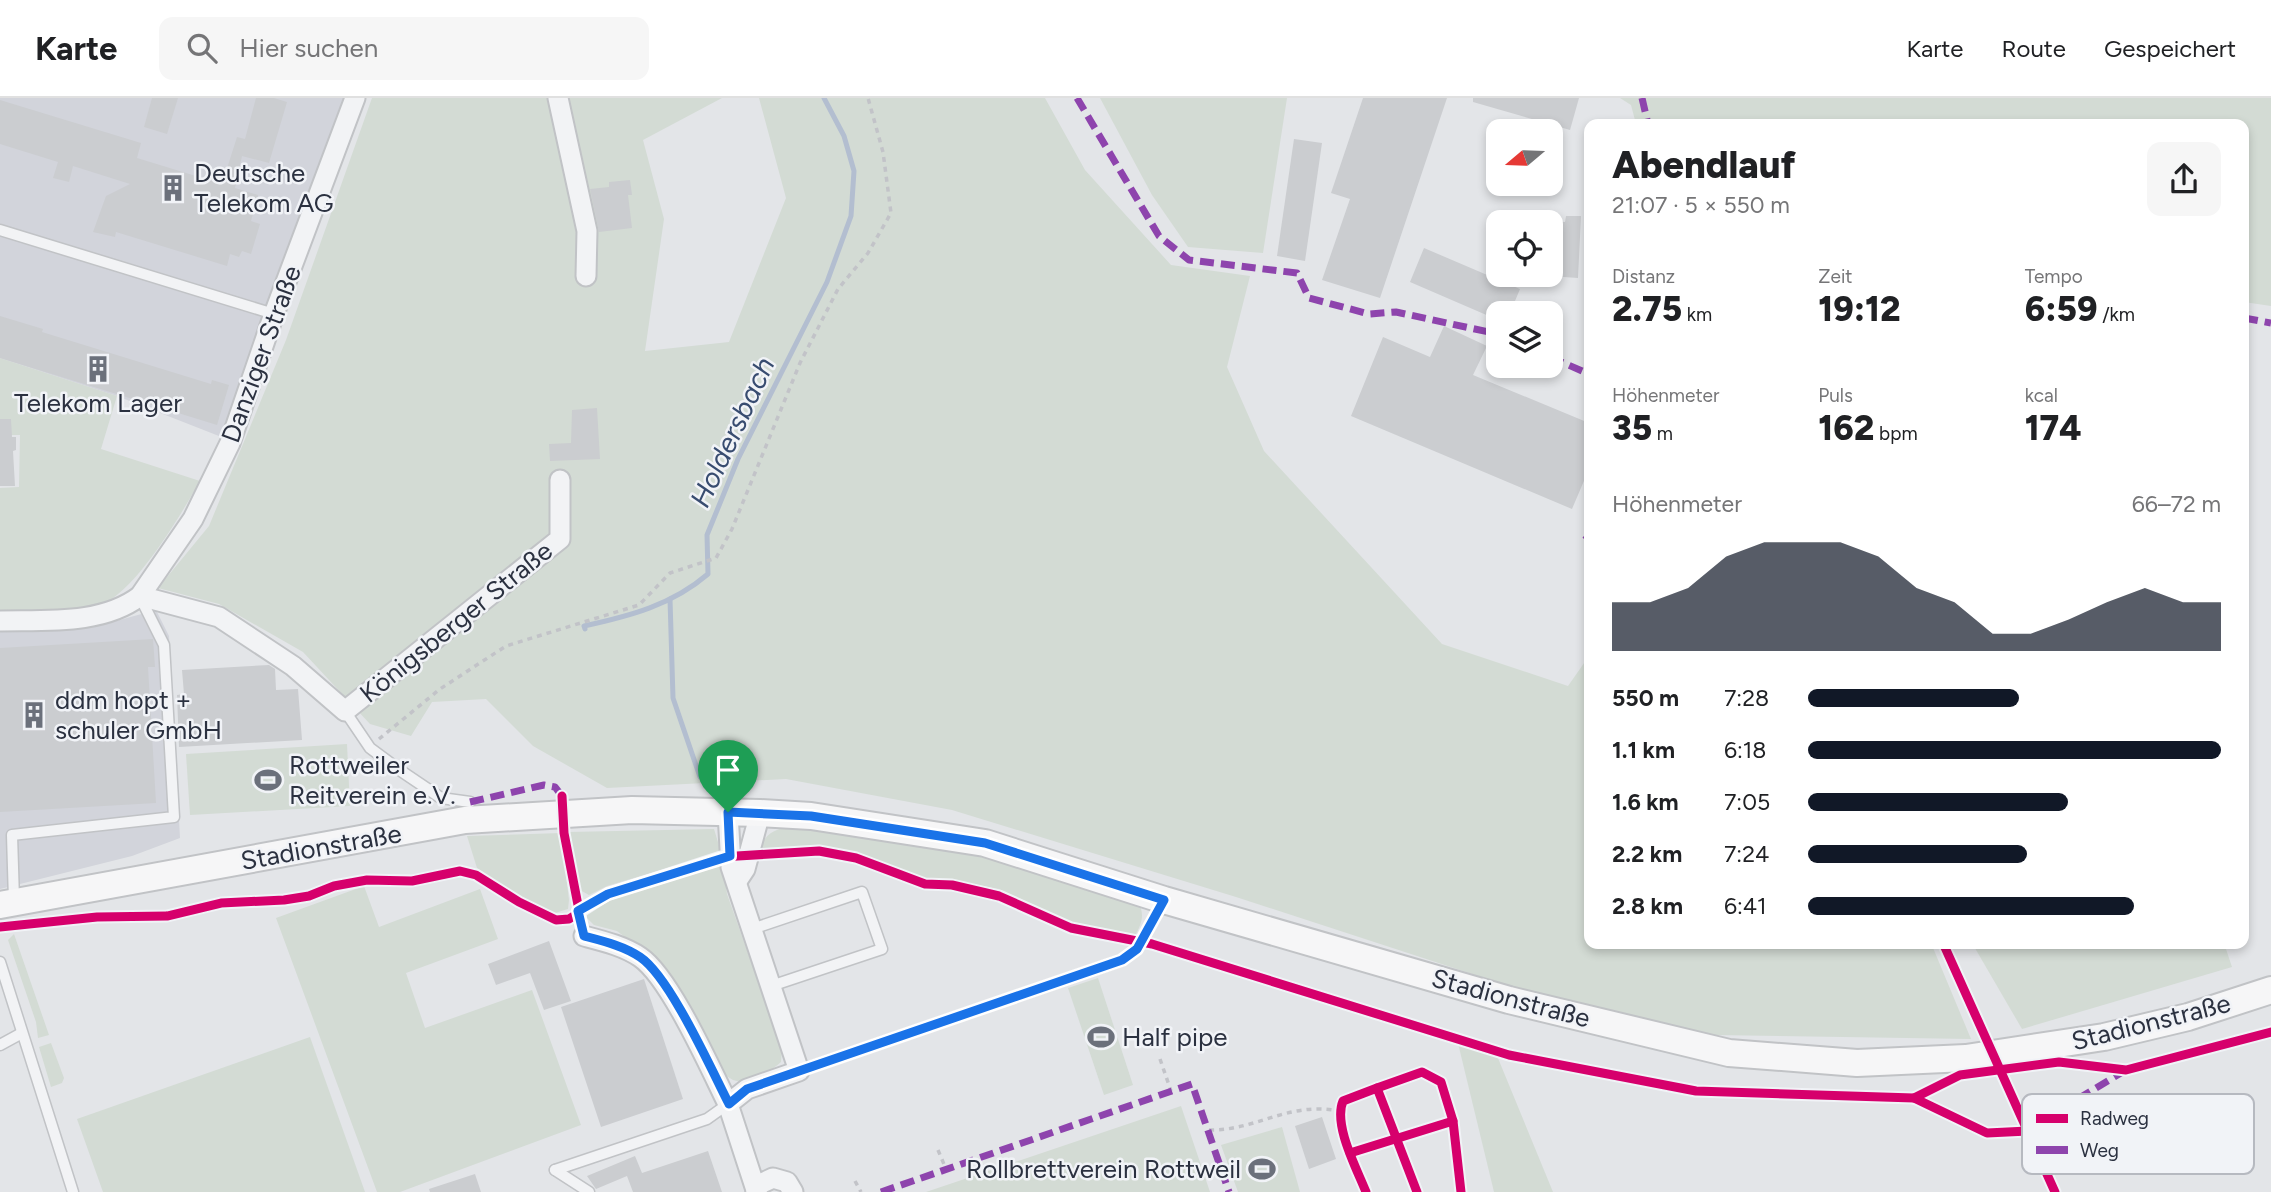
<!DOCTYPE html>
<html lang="de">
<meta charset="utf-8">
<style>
:root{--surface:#fff;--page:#f6f6f6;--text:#202124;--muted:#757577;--line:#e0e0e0;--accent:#111827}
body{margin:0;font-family:Figtree,sans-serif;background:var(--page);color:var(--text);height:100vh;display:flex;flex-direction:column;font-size:26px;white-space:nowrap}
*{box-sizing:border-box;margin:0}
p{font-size:23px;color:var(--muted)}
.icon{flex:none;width:38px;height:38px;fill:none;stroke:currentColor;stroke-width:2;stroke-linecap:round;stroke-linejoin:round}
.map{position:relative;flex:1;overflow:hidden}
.sheet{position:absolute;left:1584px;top:21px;width:665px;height:830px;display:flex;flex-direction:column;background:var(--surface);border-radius:14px;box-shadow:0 4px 10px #0003}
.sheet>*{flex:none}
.needle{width:46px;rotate:251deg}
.tools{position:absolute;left:1486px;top:21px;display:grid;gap:14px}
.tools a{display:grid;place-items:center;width:77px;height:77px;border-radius:14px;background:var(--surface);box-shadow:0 4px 10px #0003;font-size:35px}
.pin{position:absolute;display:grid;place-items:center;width:60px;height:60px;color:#fff;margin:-72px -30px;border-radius:50% 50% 50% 0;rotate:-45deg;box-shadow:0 0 7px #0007}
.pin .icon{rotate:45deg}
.round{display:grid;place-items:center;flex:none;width:74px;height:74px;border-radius:14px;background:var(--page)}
.summary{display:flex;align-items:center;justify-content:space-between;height:119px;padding:0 28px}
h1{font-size:38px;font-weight:800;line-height:52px}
.metrics{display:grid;grid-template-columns:repeat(3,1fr);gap:10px;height:119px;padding:7px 28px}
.metrics div{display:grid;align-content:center}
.metrics b{font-size:35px;font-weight:800}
.metrics small{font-size:19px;font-weight:400}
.metrics p{font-size:19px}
.chart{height:196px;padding:14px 28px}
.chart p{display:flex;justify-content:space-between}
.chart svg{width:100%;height:126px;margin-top:7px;fill:var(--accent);opacity:.7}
ul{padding:0 28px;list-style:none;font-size:23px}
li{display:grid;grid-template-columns:112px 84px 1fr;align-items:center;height:52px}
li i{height:18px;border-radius:9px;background:var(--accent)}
header{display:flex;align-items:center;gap:42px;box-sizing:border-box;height:98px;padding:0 35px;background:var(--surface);border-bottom:2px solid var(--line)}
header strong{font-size:33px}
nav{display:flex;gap:38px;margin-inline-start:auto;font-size:24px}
.search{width:490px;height:63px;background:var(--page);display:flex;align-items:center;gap:18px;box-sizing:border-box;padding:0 24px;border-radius:14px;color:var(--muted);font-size:26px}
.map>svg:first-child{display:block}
.built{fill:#d2d4db}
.green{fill:#d3dbd4}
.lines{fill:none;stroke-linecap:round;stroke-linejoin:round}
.stream{stroke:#b3bed0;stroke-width:5}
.building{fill:#cbcdd0}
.lane-casing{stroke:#c1c3c6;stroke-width:13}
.street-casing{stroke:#c1c3c6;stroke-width:23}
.secondary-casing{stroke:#c1c3c6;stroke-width:30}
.path{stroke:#c2c3c8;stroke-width:3.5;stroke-dasharray:5 5;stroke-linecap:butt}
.lane{stroke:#f2f3f5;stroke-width:10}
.street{stroke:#f2f3f5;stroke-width:19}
.secondary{stroke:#f6f6f7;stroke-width:26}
.quiet{stroke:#8e44ad;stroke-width:7;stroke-dasharray:14 7;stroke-linecap:butt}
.cycleway-casing{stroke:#f1f3f7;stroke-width:13}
.cycleway{stroke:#d6006c;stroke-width:9}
.route-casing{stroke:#fff;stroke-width:14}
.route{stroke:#1a73e8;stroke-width:9}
.labels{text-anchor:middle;stroke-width:5;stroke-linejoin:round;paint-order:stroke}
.poi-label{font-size:26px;fill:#2b3140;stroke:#f1f3f7;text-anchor:start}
.street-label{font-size:26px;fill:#2b3140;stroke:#f1f3f7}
.water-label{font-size:28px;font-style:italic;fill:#384c70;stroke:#f1f3f7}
.key{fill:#f1f3f7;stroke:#b6b9c0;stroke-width:2}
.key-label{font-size:19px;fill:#2b3140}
</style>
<header>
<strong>Karte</strong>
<div class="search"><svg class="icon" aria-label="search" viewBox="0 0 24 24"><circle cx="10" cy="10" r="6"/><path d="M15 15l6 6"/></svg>Hier suchen</div>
<nav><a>Karte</a><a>Route</a><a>Gespeichert</a></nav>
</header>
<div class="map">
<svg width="2271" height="1094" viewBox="0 0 2271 1094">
<rect width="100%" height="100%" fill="#e3e5e8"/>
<!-- built -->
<g class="built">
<path d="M0 0H348L224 340 117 298 0 260Z"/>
<path d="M156 512 169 538 180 740 132 758 0 791V533L62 532 105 526Z"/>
</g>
<!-- green -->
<g class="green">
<path d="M372 0H722L643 42 664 121 645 253 729 244 786 100 759 0H1045L1085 72 1171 167 1250 178 1227 269 1264 353 1442 546 1568 588 1589 558V845H1931L1971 941 1714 937 1509 888 1236 799 952 712 786 681 607 690 533 648 486 601 432 604 411 638 370 626 303 554 219 506 158 490 209 428 286 242Z"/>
<path d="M1100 0H1287L1263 155 1188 149 1152 97Z"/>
<path d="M1620 0H2271V208L2244 204V26H1636L1631 7Z"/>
<path d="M0 260 117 298 101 351 200 383C181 416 138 490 103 506 79 518 28 512 0 512V390L19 389 20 337H0Z"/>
<path d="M347 646 350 708 190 717 186 656Z"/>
<path d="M793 728 981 757 1138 803C1145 817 1142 825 1135 838L1071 824 999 791 952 782H927L858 756 817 749 758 754C765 735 774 731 793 728Z"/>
<path d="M714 731 721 754 607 788 589 797 580 792 568 734Z"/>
<path d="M561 735 569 802 568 811 555 815 520 800 477 770 467 738Z"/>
<path d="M723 763 727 796 782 951 781 964C771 973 748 988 733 982 729 980 723 975 719 972L647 856 617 833 594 827 585 818 610 801Z"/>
<path d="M364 788 379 829 480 791 498 841 406 875 425 930 532 892 581 1027 400 1094H377L276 820Z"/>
<path d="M14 836 49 937 38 940 36 924 8 842Z"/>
<path d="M1972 845H2224L2232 869 2022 931Z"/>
<path d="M1098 880 1133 987 1104 997 1068 890Z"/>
<path d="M1456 937 1493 948 1553 1094H1494Z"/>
<path d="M310 939 365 1094H103L77 1021Z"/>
<path d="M51 945 64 980 62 985 51 989 39 949Z"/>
<path d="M1181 1008 1210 1094H926Z"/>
<path d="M1282 1029 1300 1094H1238L1221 1047Z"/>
</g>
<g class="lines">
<!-- stream -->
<g class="stream">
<path d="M670 501 673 600 700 679"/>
<path d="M585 531 584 528C630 518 672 507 708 476L707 437 738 361 827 184 851 118 854 73 844 38 824 0"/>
</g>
</g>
<!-- building -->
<g class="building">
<path d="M152 0H178L167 36 144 29Z"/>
<path d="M256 0H274L287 4 269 65 242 58 235 90 258 97 251 123 260 126 251 156 242 153 239 159 230 156 227 168 116 134 115 139 93 134 106 98 130 86 73 68 69 84 53 80 58 64 0 46V2L141 45 137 60 222 86 237 39 245 41Z"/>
<path d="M1363 0H1447L1380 200 1322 182 1350 101 1331 95Z"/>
<path d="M1473 0H1579L1570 32 1473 4Z"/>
<path d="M1294 41 1322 45 1305 163 1277 158Z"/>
<path d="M630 82 632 97H628L632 130 599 134 590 91 609 89V84Z"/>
<path d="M1566 118H1581L1578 180 1550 178V123L1565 124Z"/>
<path d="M1424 150 1520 191 1510 215H1498V222L1410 184Z"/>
<path d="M0 218 43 231 42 234 211 286 212 282 229 287 217 327 0 260Z"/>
<path d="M1444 228 1487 248 1473 277 1589 325V371L1572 411 1351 318 1383 239 1430 259Z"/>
<path d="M597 310 600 361 550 363 549 346 571 345 572 312Z"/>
<path d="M0 321H11L12 339H16V352L13 353 15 388H0Z"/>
<path d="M153 541 155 569H148L156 705 0 714V550Z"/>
<path d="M269 567 275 571 276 592 298 591 302 642 179 649 177 597 184 596 182 572Z"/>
<path d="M549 843 571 903 544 912 530 875 496 887 488 866Z"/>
<path d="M644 881 683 1001 601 1029 561 909Z"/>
<path d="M1322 1019 1336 1061 1309 1071 1295 1028Z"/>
<path d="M708 1053 722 1094H633L627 1078 596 1091 587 1078 635 1058 642 1075Z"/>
<path d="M475 1076 481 1094H430L429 1091Z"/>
</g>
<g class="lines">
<defs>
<g id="lane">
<path d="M0 132 274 216"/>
<path d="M345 613 370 650 401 673 441 700 470 704"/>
<path d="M14 802 12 737 174 719 164 547 140 499"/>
<path d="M752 831 862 794 882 851 771 888"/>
<path d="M0 864 73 1094"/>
<path d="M0 947 22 935"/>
<path d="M799 973 1122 862 1137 851 1164 802"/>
<path d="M555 1072 707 1021 728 1006"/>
<path d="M555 1072 589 1094"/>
</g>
<g id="street">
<path d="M558 0 587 133 586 178"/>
<path d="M140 498 219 519 293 568 345 613 560 441V382"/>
<path d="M0 523C46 522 102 527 140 498L193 421 230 345 274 216 355 0"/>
<path d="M728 714 731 769 799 973 747 991 728 1006 756 1092"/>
<path d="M737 783 745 771 760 715"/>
<path d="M584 838C603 843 624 848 640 859 670 879 711 972 728 1006"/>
<path d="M756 1094 760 1086 773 1080 787 1084 793 1094"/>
</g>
<path id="secondary" d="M0 807 465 722 632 712 760 715 811 718 985 745 1164 802 1509 902 1729 955 1857 965 1966 960 2104 939 2188 919 2271 892"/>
</defs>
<!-- lane casing -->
<use href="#lane" class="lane-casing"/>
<!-- street casing -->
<use href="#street" class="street-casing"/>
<!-- secondary casing -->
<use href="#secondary" class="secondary-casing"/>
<!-- path -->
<g class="path">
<path d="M379 641 440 591 506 548 639 507 670 475 716 460 732 431 800 265 838 191 868 155 891 115 883 54 868 0"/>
<path d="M1160 961 1171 993"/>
<path d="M2077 966 2126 972"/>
<path d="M1914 1000 1946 984"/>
<path d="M1209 1032C1256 1033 1288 1003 1339 1013"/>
<path d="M938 1052 946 1071"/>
<path d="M855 1083 861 1094"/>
</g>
<!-- lane -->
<use href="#lane" class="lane"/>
<!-- street -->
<use href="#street" class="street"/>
<!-- secondary -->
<use href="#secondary" class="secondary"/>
<!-- quiet -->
<g class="quiet">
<path d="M1077 0 1159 138 1189 162 1297 175 1309 200 1369 216 1396 214 1498 236"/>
<path d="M1642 0 1648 26"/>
<path d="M2244 220 2271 225"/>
<path d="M1550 259 1589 276"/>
<path d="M1585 442 1589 438"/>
<path d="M470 704 544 687 555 689 562 698"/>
<path d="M2024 1033 2126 972"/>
<path d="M881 1094 1192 986 1229 1094"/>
</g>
<defs>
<g id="cycleway">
<path d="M562 698 564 735 584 838"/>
<path d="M0 829 97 819 167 818 221 805 284 802 309 798 334 788 367 782 412 783 460 773 476 777 519 804 556 822 569 821 608 796 721 759 819 753 856 760 925 786 952 787 999 798 1071 830 1152 846 1509 957 1696 993 1914 1000 1987 1035 2028 1033"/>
<path d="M1943 845 2055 1094"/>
<path d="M1377 990 1422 974 1441 984 1453 1023 1461 1094"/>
<path d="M1914 1000 1960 977 2059 964 2126 972 2271 934"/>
<path d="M1350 1055 1453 1023"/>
<path d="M1366 1094C1357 1071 1333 1027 1343 1003L1377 990 1417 1094"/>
</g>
</defs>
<!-- cycleway casing -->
<use href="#cycleway" class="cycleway-casing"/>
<!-- cycleway -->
<use href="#cycleway" class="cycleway"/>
</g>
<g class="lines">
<defs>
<path id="route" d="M728 714 811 718 985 745 1164 802 1137 851 1122 862 747 991 729 1006C711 971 670 879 640 859 624 848 603 843 584 838L578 813 608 796 730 758Z"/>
</defs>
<!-- route casing -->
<use href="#route" class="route-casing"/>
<!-- route -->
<use href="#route" class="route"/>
</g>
<!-- icons -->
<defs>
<symbol id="building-bare" viewBox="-9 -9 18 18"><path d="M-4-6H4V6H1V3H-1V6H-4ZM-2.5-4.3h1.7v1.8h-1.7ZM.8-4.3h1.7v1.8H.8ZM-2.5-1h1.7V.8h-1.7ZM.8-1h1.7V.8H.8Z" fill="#6b707b" stroke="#f1f3f7" stroke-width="2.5" paint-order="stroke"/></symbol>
<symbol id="stadium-bare" viewBox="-9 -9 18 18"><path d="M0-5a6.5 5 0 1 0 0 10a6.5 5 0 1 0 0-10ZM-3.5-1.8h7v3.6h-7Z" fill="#6b707b" stroke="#f1f3f7" stroke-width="2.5" paint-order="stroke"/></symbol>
</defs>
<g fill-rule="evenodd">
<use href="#building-bare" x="154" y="71" width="38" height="38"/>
<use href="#building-bare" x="79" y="252" width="38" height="38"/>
<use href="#building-bare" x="15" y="598" width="38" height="38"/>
<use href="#stadium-bare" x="249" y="663" width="38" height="38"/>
<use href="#stadium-bare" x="1082" y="920" width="38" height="38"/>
<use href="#stadium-bare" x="1243" y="1052" width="38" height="38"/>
</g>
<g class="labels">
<!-- poi labels -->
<g class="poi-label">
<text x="194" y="84">Deutsche<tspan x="194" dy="30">Telekom AG</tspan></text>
<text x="98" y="314" text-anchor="middle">Telekom Lager</text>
<text x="55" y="611">ddm hopt +<tspan x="55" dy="30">schuler GmbH</tspan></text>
<text x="289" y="676">Rottweiler<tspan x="289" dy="30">Reitverein e.V.</tspan></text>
<text x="1122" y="948">Half pipe</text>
<text x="1241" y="1080" text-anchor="end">Rollbrettverein Rottweil</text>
</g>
<!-- street labels -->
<g class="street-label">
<text transform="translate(261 256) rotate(-70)" y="9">Danziger Straße</text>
<text transform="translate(456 524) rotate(-39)" y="9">Königsberger Straße</text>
<text transform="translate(321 749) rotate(-10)" y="9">Stadionstraße</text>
<text transform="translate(1511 900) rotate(15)" y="9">Stadionstraße</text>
<text transform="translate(2151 924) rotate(-14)" y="9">Stadionstraße</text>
</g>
<!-- water labels -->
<g class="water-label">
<text transform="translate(732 334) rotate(-65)" y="10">Holdersbach</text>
</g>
</g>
<!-- legend -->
<rect x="2022" y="996" width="232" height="80" rx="10" class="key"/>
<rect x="2036" y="1016" width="32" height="9" fill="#d6006c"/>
<rect x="2036" y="1048" width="32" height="8" fill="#8e44ad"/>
<g class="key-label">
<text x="2080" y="1027">Radweg</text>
<text x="2080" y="1059">Weg</text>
</g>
</svg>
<div class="tools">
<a><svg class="needle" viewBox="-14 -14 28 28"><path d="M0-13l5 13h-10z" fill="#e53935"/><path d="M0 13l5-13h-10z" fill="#757577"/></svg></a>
<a><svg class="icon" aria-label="locate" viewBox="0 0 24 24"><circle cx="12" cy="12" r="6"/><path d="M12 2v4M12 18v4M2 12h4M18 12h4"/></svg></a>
<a><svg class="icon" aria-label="layers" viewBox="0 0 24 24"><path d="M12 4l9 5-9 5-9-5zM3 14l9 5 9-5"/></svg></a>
</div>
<div class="pin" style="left:728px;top:714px;background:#1e9e55"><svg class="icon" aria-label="arrive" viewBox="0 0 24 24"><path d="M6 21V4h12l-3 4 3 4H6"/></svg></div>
<section class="sheet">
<div class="summary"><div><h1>Abendlauf</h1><p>21:07 · 5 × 550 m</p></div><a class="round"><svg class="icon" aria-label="share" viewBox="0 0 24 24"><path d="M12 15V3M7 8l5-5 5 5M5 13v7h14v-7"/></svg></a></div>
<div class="metrics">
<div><p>Distanz</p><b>2.75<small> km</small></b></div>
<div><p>Zeit</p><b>19:12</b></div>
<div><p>Tempo</p><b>6:59<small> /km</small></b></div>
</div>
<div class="metrics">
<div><p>Höhenmeter</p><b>35<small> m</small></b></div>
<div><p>Puls</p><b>162<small> bpm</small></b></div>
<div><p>kcal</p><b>174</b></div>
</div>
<div class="chart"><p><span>Höhenmeter</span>66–72 m</p>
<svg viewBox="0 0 160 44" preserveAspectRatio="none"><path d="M0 44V27L10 27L20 22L30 11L40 6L50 6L60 6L70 11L80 22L90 27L100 38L110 38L120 33L130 27L140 22L150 27L160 27V44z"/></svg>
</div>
<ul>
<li><b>550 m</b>7:28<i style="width:51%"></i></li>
<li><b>1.1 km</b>6:18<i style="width:100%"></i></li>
<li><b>1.6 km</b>7:05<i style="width:63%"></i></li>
<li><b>2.2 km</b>7:24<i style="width:53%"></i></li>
<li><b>2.8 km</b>6:41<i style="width:79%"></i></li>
</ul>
</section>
</div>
